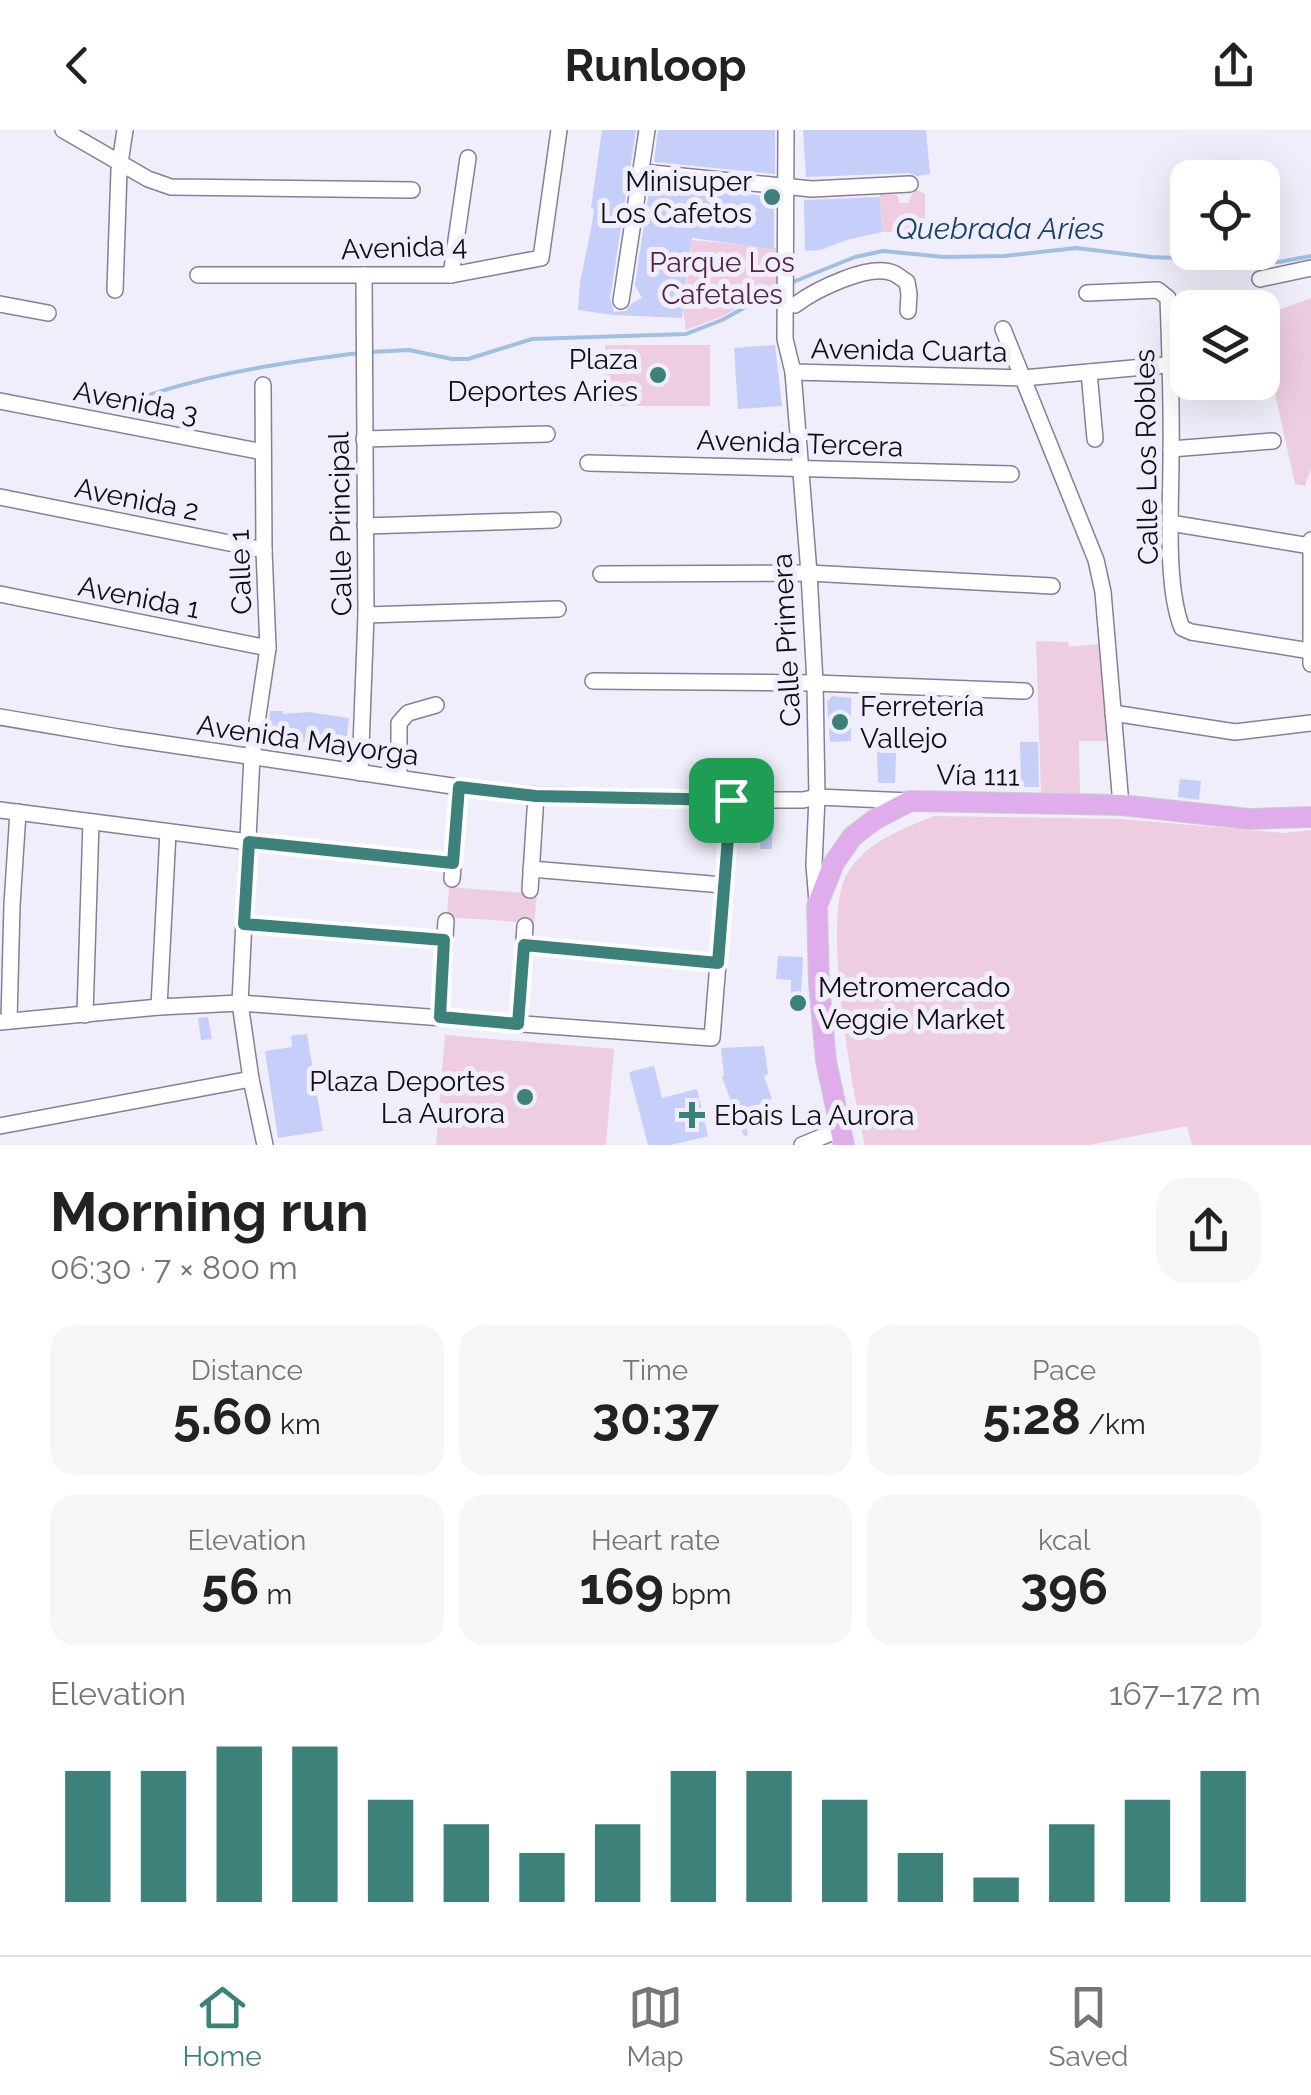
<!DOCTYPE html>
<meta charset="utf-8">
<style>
:root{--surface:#fff;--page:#f6f6f6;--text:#222;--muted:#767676;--line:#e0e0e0;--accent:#3c827a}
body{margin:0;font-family:Raleway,sans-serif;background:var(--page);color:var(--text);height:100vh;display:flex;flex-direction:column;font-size:38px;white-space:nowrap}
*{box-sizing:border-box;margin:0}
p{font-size:32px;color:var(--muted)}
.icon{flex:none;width:55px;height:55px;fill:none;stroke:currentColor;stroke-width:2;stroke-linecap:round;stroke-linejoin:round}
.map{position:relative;height:1015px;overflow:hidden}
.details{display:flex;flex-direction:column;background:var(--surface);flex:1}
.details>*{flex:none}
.controls{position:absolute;left:1170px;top:30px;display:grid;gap:20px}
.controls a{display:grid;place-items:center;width:110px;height:110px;border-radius:20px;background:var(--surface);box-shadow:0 10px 40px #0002;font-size:50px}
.pin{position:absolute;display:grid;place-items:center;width:85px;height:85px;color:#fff;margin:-42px;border-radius:20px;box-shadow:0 5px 15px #0006}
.round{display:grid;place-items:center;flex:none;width:105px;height:105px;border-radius:30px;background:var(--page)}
.headline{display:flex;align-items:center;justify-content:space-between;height:170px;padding:0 50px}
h1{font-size:55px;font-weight:700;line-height:75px}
.figures{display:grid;grid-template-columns:repeat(3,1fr);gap:15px;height:170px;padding:10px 50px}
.figures div{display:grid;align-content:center;border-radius:25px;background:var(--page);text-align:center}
.figures b{font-size:50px;font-weight:700}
.figures small{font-size:28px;font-weight:400}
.figures p{font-size:28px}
.chart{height:280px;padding:20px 50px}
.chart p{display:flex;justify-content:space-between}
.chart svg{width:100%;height:180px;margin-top:10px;stroke:var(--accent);stroke-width:6}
header{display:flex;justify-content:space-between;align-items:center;height:130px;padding:0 50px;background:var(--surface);font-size:45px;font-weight:700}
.menu{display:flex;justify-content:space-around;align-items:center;height:140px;border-top:2px solid var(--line);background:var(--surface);font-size:28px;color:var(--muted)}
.menu a{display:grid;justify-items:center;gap:5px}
.menu .selected{color:var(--accent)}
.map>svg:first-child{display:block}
.green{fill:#eecde0}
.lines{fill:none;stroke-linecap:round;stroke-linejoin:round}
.stream{stroke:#a1bfe2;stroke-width:4}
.building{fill:#c5cff9}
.minor-casing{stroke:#867e9a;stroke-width:18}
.major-casing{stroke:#cfcfd1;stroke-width:22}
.minor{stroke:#fff;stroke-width:15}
.major{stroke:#dfadec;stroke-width:20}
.route-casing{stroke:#fff;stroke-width:20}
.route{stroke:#3c827a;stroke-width:12}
.poi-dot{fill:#3c827a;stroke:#f1eefb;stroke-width:4}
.labels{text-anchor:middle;stroke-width:10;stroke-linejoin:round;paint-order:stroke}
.poi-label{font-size:28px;fill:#100d18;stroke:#f1eefb;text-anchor:end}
.street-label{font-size:28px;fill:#100d18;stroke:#f1eefb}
.park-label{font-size:28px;fill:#562345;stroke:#f1eefb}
.water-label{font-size:30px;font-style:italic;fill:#16416d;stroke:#f1eefb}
</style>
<header><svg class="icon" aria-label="back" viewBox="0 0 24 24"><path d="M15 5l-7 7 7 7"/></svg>Runloop<svg class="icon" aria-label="share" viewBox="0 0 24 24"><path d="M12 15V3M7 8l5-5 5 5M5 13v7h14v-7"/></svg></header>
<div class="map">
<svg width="1311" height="1015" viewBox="0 0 1311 1015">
<rect width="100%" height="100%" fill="#f1eefb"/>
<!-- green -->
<g class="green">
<path d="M917 60 925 64V103L882 102 880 63 897 65 900 73H908L912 64Z"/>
<path d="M692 110 776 118V157L723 186 686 200 683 180Z"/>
<path d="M1311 168V339L1305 356 1295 354 1263 209 1262 186Z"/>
<rect x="605" y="215" width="105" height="61"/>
<path d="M1036 511 1068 512 1069 517 1100 514 1109 611H1079L1080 667 1041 664Z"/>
<path d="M934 686 1121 689 1285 703 1311 700V1015H1192L1187 996 1089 1015H865C852 962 822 791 846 746 863 713 902 699 934 686Z"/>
<path d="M449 757 537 764 534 793 447 787Z"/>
<path d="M445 905 614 919 606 1015H436Z"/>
</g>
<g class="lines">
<!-- stream -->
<g class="stream">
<path d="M788 154 855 127 883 121 944 127 1004 126 1076 118 1151 127 1279 132 1311 126"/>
<path d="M370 222 409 220 452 229H468L532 209 686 204 722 190 780 158"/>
<path d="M115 277C195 246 276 233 360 223"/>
</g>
</g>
<!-- building -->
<g class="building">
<path d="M602 0H636L610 169 614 182 626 181 632 173 642 168 635 155 650 54 774 67V119L692 108 685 156 682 188 613 185 578 180 580 153 592 94 594 79 591 78Z"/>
<path d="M658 0H775V44L654 32Z"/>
<path d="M803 0H926L930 44 917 46 909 43 806 47Z"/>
<path d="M880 67 882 102 847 110 820 120 805 121 804 70Z"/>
<path d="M775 215 782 276 738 279 734 218Z"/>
<path d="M832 566 851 568V611L830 612 827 572Z"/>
<path d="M270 581H283V584L308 582 349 588 346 617 303 612 302 618 267 612Z"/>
<path d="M1020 612H1038L1039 657H1021Z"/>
<path d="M877 621 896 623 895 653H878Z"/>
<path d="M1180 649 1201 651 1199 670 1178 667Z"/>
<path d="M761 681H773L772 719H760Z"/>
<path d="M778 826 803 827 801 865H805L804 877H791V850L776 849Z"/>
<path d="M208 887 212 909 201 910 198 888Z"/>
<path d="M307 904 323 1001 278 1008 265 921 292 917 291 906Z"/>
<path d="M764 916 768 944 764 946 772 969 744 980 748 1005 744 1006 722 947 724 945 721 918Z"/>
<path d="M654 936 662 968 697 959 708 1006 671 1015H648L629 942Z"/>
</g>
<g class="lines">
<defs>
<g id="minor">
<path d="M63 0 148 49 171 57 412 60"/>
<path d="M786 0 785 209 793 242 809 443 815 553 817 667 814 735 817 772"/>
<path d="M642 42 812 59 910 54"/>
<path d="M198 145H451L541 128 559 0"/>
<path d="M451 145 468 28"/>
<path d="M1260 149 1311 138"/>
<path d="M115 160 119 40 125 0"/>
<path d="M1087 163 1158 160 1168 168C1170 222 1172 275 1171 329 1171 376 1165 455 1182 498L1191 502 1311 521"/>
<path d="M621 171 647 0"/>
<path d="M0 174 48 183"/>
<path d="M795 175C815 160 869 133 893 143 898 145 902 149 907 152L909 164 908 181"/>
<path d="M1003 199 1096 430 1103 462 1121 675"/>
<path d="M793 242 1023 248 1188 233"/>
<path d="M1089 242 1095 309"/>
<path d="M263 255 264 420 268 518 252 626 240 873 251 949 265 1015"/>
<path d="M0 271 263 322"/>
<path d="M364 309 547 304"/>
<path d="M1171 319 1273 311"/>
<path d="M588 333 1011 344"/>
<path d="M0 367 264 420"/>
<path d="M1170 393 1311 416"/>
<path d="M365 396 553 390"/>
<path d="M1311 410V534"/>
<path d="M601 444 809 443 1052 456"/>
<path d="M0 464 268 518"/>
<path d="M366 485 558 479"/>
<path d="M593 551 815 553 1025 561"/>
<path d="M1113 583 1235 602 1311 593"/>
<path d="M0 587 118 607 459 657 536 665 731 670H803L817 667 910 671"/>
<path d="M360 643 366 485 364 145"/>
<path d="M399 648V593L408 583 436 575"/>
<path d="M0 680 249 712 453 733"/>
<path d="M531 739 723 755"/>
<path d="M452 749 459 657"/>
<path d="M530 760 536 665"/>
<path d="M244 794 443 810"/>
<path d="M524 815 718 833"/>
<path d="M159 877 168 702"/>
<path d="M85 885 91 692"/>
<path d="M440 887 446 791"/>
<path d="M9 891 12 775 18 682"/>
<path d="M0 892 159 877 240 873 712 908 731 670"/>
<path d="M518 895 525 796"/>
<path d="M0 996 251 949"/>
<path d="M802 1015 841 999"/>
</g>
<path id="major" d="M844 1015 826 931 819 853 817 776 834 733 852 707 874 690 910 671 1121 675 1249 689 1311 687"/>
</defs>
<!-- minor casing -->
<use href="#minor" class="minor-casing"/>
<!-- major casing -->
<use href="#major" class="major-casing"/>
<!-- minor -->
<use href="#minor" class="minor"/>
<!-- major -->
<use href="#major" class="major"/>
</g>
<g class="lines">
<defs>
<path id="route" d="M459 657 536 666 731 670 718 833 524 815 518 894 440 887 444 810 244 794 249 712 453 733Z"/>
</defs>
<!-- route casing -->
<use href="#route" class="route-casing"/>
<!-- route -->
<use href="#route" class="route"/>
</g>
<!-- markers -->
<g class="poi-dot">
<circle cx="772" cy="67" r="10"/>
<circle cx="658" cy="245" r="10"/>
<circle cx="840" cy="592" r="10"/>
<circle cx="798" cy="873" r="10"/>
<circle cx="525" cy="967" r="10"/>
<path d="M687 970h10v10h10v10h-10v10h-10v-10h-10v-10h10z"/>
</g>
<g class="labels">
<!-- poi labels -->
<g class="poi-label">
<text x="752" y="61">Minisuper<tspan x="752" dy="32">Los Cafetos</tspan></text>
<text x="638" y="239">Plaza<tspan x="638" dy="32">Deportes Aries</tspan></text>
<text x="860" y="586" text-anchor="start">Ferretería<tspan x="860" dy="32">Vallejo</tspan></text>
<text x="818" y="867" text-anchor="start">Metromercado<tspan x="818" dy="32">Veggie Market</tspan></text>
<text x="505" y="961">Plaza Deportes<tspan x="505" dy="32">La Aurora</tspan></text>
<text x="714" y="995" text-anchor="start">Ebais La Aurora</text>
</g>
<!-- street labels -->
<g class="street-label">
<text transform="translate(404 117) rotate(-2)" y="10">Avenida 4</text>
<text transform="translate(909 220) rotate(1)" y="10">Avenida Cuarta</text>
<text transform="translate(136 272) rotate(11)" y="10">Avenida 3</text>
<text transform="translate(800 313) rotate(2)" y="10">Avenida Tercera</text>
<text transform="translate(1146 327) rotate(-91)" y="10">Calle Los Robles</text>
<text transform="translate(137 369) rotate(11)" y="10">Avenida 2</text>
<text transform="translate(340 394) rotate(-91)" y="10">Calle Principal</text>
<text transform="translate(240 442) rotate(-92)" y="10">Calle 1</text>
<text transform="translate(139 467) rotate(11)" y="10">Avenida 1</text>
<text transform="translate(786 510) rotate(-93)" y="10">Calle Primera</text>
<text transform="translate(308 610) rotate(8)" y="10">Avenida Mayorga</text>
<text transform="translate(978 645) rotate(1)" y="10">Vía 111</text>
</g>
<!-- park labels -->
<g class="park-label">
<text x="722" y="142">Parque Los<tspan x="722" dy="32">Cafetales</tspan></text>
</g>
<!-- water labels -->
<g class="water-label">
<text x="1000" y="109">Quebrada Aries</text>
</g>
</g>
</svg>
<div class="controls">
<a><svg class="icon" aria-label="locate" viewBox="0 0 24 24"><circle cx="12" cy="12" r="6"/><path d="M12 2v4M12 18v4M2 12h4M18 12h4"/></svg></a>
<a><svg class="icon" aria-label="layers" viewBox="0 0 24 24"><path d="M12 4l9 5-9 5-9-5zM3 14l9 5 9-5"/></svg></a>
</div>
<div class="pin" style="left:731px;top:670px;background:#1e9e55"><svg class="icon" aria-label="arrive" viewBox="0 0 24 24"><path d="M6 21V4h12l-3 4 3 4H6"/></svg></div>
</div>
<section class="details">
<div class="headline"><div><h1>Morning run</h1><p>06:30 · 7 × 800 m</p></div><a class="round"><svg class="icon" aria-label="share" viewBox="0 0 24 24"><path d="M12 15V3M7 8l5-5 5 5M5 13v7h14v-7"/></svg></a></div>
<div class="figures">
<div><p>Distance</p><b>5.60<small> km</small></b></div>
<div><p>Time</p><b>30:37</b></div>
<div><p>Pace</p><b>5:28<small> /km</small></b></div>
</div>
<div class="figures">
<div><p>Elevation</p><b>56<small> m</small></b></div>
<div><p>Heart rate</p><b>169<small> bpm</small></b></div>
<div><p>kcal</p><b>396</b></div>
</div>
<div class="chart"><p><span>Elevation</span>167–172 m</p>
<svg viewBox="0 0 160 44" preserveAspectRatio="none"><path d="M5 44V12M15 44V12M25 44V6M35 44V6M45 44V19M55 44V25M65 44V32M75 44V25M85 44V12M95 44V12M105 44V19M115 44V32M125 44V38M135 44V25M145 44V19M155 44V12"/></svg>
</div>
</section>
<nav class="menu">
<a class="selected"><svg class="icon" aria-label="home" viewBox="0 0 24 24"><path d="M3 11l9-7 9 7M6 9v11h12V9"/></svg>Home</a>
<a><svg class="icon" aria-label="map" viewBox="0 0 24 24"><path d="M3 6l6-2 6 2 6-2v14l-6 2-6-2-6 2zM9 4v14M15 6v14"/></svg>Map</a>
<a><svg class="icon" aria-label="saved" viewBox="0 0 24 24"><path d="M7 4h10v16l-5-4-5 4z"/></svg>Saved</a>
</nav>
